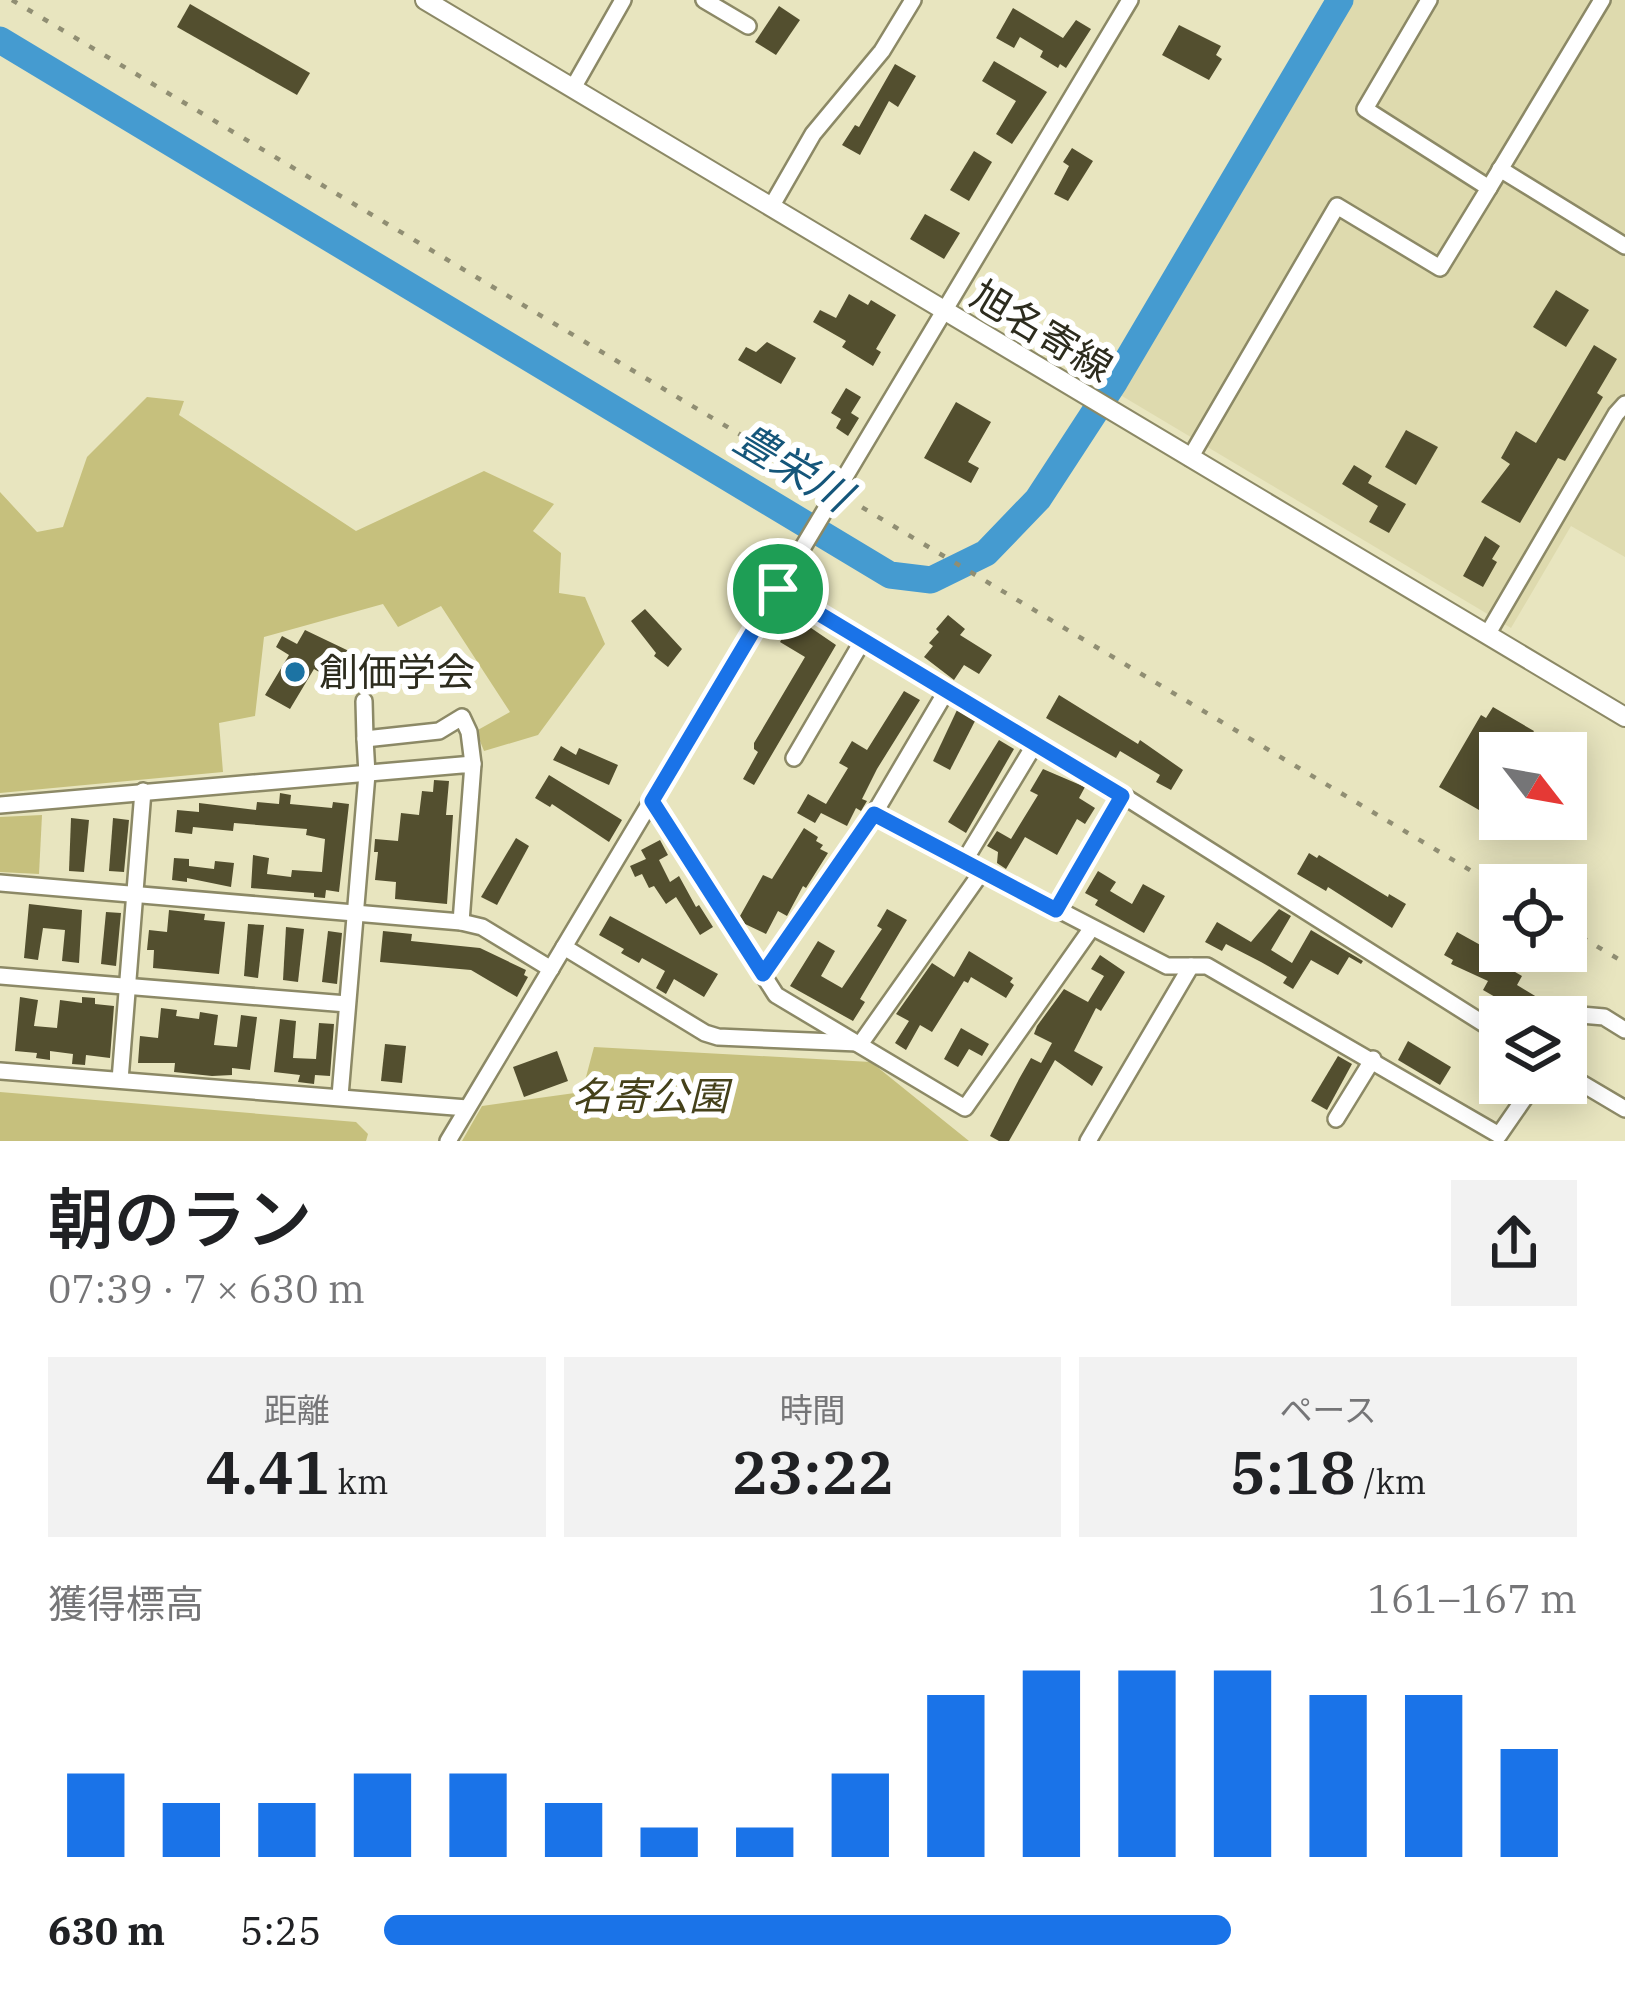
<!DOCTYPE html>
<html lang="ja">
<meta charset="utf-8">
<style>
:root{--surface:#fff;--page:#f2f2f2;--text:#202124;--muted:#757577;--accent:#1a73e8}
body{margin:0;font-family:"IBM Plex Serif","Noto Sans JP",serif;background:var(--page);color:var(--text);height:100vh;display:flex;flex-direction:column;font-size:45px;white-space:nowrap}
*{box-sizing:border-box;margin:0}
p{font-size:39px;color:var(--muted)}
.icon{flex:none;width:66px;height:66px;fill:none;stroke:currentColor;stroke-width:2;stroke-linecap:round;stroke-linejoin:round}
.map{position:relative;height:1141px;overflow:hidden}
.sheet{display:flex;flex-direction:column;background:var(--surface);flex:1}
.sheet>*{flex:none}
.needle{width:78px;rotate:121deg}
.controls{position:absolute;left:1479px;top:732px;display:grid;gap:24px}
.controls a{display:grid;place-items:center;width:108px;height:108px;border-radius:0px;background:var(--surface);box-shadow:0 6px 30px #0003;font-size:60px}
.pin{position:absolute;display:grid;place-items:center;width:102px;height:102px;color:#fff;margin:-51px;border:6px solid #fff;border-radius:50%;box-shadow:0 3px 12px #0007}
.round{display:grid;place-items:center;flex:none;width:126px;height:126px;border-radius:0px;background:var(--page)}
.headline{display:flex;align-items:center;justify-content:space-between;height:204px;padding:0 48px}
h1{font-size:66px;font-weight:600;line-height:90px}
.stats{display:grid;grid-template-columns:repeat(3,1fr);gap:18px;height:204px;padding:12px 48px}
.stats div{display:grid;align-content:center;border-radius:0px;background:var(--page);text-align:center}
.stats b{font-size:60px;font-weight:600}
.stats small{font-size:33px;font-weight:400}
.stats p{font-size:33px}
.chart{height:336px;padding:24px 48px}
.chart p{display:flex;justify-content:space-between}
.chart svg{width:100%;height:216px;margin-top:12px;stroke:var(--accent);stroke-width:6}
ul{padding:0 48px;list-style:none;font-size:39px}
li{display:grid;grid-template-columns:192px 144px 1fr;align-items:center;height:90px}
li i{height:30px;border-radius:15px;background:var(--accent)}
.map>svg:first-child{display:block}
.built{fill:#dedaae}
.green{fill:#c6c07d}
.lines{fill:none;stroke-linecap:round;stroke-linejoin:round}
.river{stroke:#459bd0;stroke-width:27}
.building{fill:#534f2f}
.minor-casing{stroke:#8c8966;stroke-width:20}
.major-casing{stroke:#8c8966;stroke-width:22}
.minor{stroke:#fff;stroke-width:15}
.major{stroke:#fff;stroke-width:18}
.rail{stroke:#908e73;stroke-width:4.5;stroke-dasharray:6 12;stroke-linecap:butt}
.route-casing{stroke:#fff;stroke-width:24}
.route{stroke:#1a73e8;stroke-width:15}
.poi-dot{fill:#1c73a3;stroke:#fff;stroke-width:4.5}
.labels{text-anchor:middle;stroke-width:12;stroke-linejoin:round;paint-order:stroke}
.street-label{font-size:39px;fill:#2d2c1e;stroke:#fff}
.poi-label{font-size:39px;fill:#2d2c1e;stroke:#fff;text-anchor:start}
.park-label{font-size:39px;font-style:italic;fill:#45411a;stroke:#fff}
.water-label{font-size:42px;font-style:italic;fill:#15567a;stroke:#fff}
</style>
<div class="map">
<svg width="1625" height="1141" viewBox="0 0 1625 1141">
<rect width="100%" height="100%" fill="#e8e5bf"/>
<!-- built -->
<path class="built" d="M1350 0H1625V557L1571 526 1511 628 1117 393Z"/>
<!-- green -->
<g class="green">
<path d="M147 397 184 401 179 415 356 531 484 471 554 504 533 531 561 553 559 593 585 597 605 644 538 735 484 751 476 731 510 712 441 606 398 627 383 604 264 637 255 716 219 723 223 772 0 793V492L37 532 63 527 87 457Z"/>
<path d="M42 815 39 874 0 872V817Z"/>
<path d="M594 1047 871 1062 969 1141H462L482 1106 582 1092Z"/>
<path d="M0 1092 356 1122 368 1134 366 1141H0Z"/>
</g>
<g class="lines">
<!-- river -->
<path class="river" d="M0 40 890 575 931 580 986 553 1038 499 1115 381 1340 0"/>
</g>
<!-- building -->
<g class="building">
<path d="M190 4 310 73 297 95 177 27Z"/>
<path d="M779 6 800 20 776 55 755 42Z"/>
<path d="M1013 8 1063 38 1076 20 1091 29 1066 68 1060 64 1058 68 1040 57 1043 51 1020 37 1014 48 996 38Z"/>
<path d="M1179 25 1221 46 1216 55 1222 59 1209 80 1162 55Z"/>
<path d="M994 61 1047 92 1012 144 996 134 1016 101 982 81Z"/>
<path d="M895 64 916 76 898 107 889 101 860 155 842 145 855 125 859 127Z"/>
<path d="M1072 148 1093 161 1068 201 1054 194 1069 166 1063 162Z"/>
<path d="M974 151 992 162 969 201 950 190Z"/>
<path d="M925 214 960 233 944 259 910 239Z"/>
<path d="M1556 290 1589 310 1566 347 1533 327Z"/>
<path d="M849 294 868 305 871 300 896 315 876 349 881 352 873 366 842 347 846 341 813 322 820 310 836 318Z"/>
<path d="M767 342 796 358 781 384 738 360 746 347 756 352Z"/>
<path d="M1594 345 1617 359 1597 393 1603 397 1565 461 1558 458 1520 523 1481 502 1510 464 1501 458 1516 431 1536 443Z"/>
<path d="M846 388 861 397 851 413 859 418 848 436 836 428 841 419 831 413Z"/>
<path d="M956 402 991 422 968 462 979 468 971 483 924 458Z"/>
<path d="M1406 430 1438 447 1416 485 1385 467Z"/>
<path d="M1354 465 1372 476 1368 483 1406 504 1389 533 1369 522 1378 506 1342 484Z"/>
<path d="M1485 536 1500 546 1492 559 1497 562 1483 587 1463 576Z"/>
<path d="M645 609 682 649 668 667 654 656 656 653 631 621Z"/>
<path d="M948 615 965 629 960 635 992 655 979 674 964 665 954 680 924 657 933 646 929 643 939 632 936 629Z"/>
<path d="M795 617 836 645 754 785 743 779 758 752 754 749V743L805 657 780 642Z"/>
<path d="M305 630 351 652 341 669 351 675 345 687 314 669 290 709 265 695 289 655 276 647 282 636 297 644Z"/>
<path d="M904 691 920 700 877 769 862 799 867 801 861 811 856 808 847 826 821 813 815 823 797 813 808 794 826 804 848 768 839 763 852 741 867 750Z"/>
<path d="M1059 695 1138 744 1140 740 1183 770 1171 790 1156 782 1160 775 1120 751 1116 758 1046 718Z"/>
<path d="M1493 707 1534 731 1522 753H1500V790L1486 814 1439 787 1481 715 1486 718Z"/>
<path d="M957 710 975 721 950 770 933 761Z"/>
<path d="M999 740 1014 749 966 833 948 822Z"/>
<path d="M561 746 576 755 579 748 618 765 609 785 553 760Z"/>
<path d="M1043 769 1085 787 1079 798 1095 808 1085 824 1077 819 1057 855 1025 837 1006 869 997 863 998 852 987 846 997 831 1011 839 1038 795 1030 791Z"/>
<path d="M549 775 622 820 609 842 552 804 550 807 535 798Z"/>
<path d="M434 780 449 781 446 815H453L447 904 395 899 396 882 375 880 378 852H374L375 839 398 841 401 813 419 815 422 791 433 792Z"/>
<path d="M280 793 291 795 290 804 332 808 333 802 349 804 339 892 326 890 325 898 314 897V893L251 888 253 855 269 858 267 874 291 877 292 870 322 872 325 839 306 835 307 829 234 823 233 831 193 827 192 834 175 832 177 810 199 812V803L256 810 257 802 279 804Z"/>
<path d="M71 818 89 820 84 872 69 871Z"/>
<path d="M113 818 129 820 124 872 109 871Z"/>
<path d="M804 828 818 837 816 841 823 845 820 849 828 853 806 888 803 886 787 916 778 911 766 934 745 924 740 916 763 875 772 879Z"/>
<path d="M516 838 529 846 497 905 481 897Z"/>
<path d="M660 840 668 855 659 860 670 882 679 876 696 907 699 905 713 927 700 935 676 897 666 904 654 886 649 888 642 874 635 877 630 866 646 859 641 850Z"/>
<path d="M1309 853 1317 858 1319 855 1388 897 1389 894 1406 904 1392 928 1328 887 1326 891 1297 874Z"/>
<path d="M174 858 189 859V866L214 869 215 861 234 863 231 887 187 878V882L172 880Z"/>
<path d="M1098 871 1116 882 1110 891 1132 904 1143 884 1165 896 1144 933 1095 905 1098 900 1085 893Z"/>
<path d="M29 904 82 910 79 963 62 961 65 930 43 928 38 960 24 958Z"/>
<path d="M887 909 907 920 860 999 865 1002 853 1021 790 986 818 941 835 951 821 976 842 988 882 929 877 926Z"/>
<path d="M1279 909 1291 916 1271 950 1292 963 1311 930 1363 961 1361 964 1349 957 1338 975 1311 960 1293 989 1283 983 1287 977 1261 962 1226 944 1222 951 1205 942 1217 922 1251 942Z"/>
<path d="M169 910 205 914 204 920 225 922 219 974 153 968 154 950H147L149 930 167 932Z"/>
<path d="M106 912 121 913 116 966 101 964Z"/>
<path d="M610 916 718 974 704 997 674 979 666 994 656 988 665 971 642 958 639 963 621 953 624 949 599 935Z"/>
<path d="M248 924 264 925 258 978 244 976Z"/>
<path d="M286 927 304 929 298 982 283 980Z"/>
<path d="M328 931 342 933 337 984 322 982Z"/>
<path d="M383 931 412 934 411 941 480 948 526 970 524 975 528 977 517 997 471 970 380 962Z"/>
<path d="M1457 932 1484 947 1487 943 1499 950 1496 961 1522 976 1517 985 1555 1008 1550 1017H1530L1483 990 1488 981 1451 964 1453 960 1444 955Z"/>
<path d="M969 951 1013 978 1010 982 1014 985 1006 998 971 977 968 983 964 981 932 1032 920 1025 906 1050 895 1043 909 1021 896 1014 932 963 954 977Z"/>
<path d="M1100 955 1125 972 1101 1011 1096 1008 1074 1051 1103 1067 1092 1086 1055 1060 1009 1141H999L990 1136 1019 1079 1031 1058 1041 1063 1052 1043 1034 1034 1037 1026 1064 989 1088 1002 1104 976 1091 969Z"/>
<path d="M20 997 38 1000 34 1026 57 1028 60 1000 82 1003V997L95 998V1004L114 1006 110 1058 86 1055 85 1065 72 1064 73 1054 50 1051V1060L36 1058 37 1053 15 1051Z"/>
<path d="M161 1008 177 1010 176 1016 199 1019 200 1012 218 1015 214 1045 237 1047 241 1015 257 1017 250 1070 232 1068V1075L212 1076 174 1072 175 1063H138L140 1036 158 1038Z"/>
<path d="M280 1019 296 1021 293 1058 316 1059 319 1023 334 1024 330 1076 315 1075 314 1084 298 1082 300 1075 274 1072Z"/>
<path d="M961 1028 989 1044 982 1056 969 1049 958 1067 944 1059Z"/>
<path d="M1408 1041 1451 1067 1440 1085 1398 1060Z"/>
<path d="M385 1044 406 1046 402 1083 381 1081Z"/>
<path d="M557 1051 568 1081 524 1097 513 1067Z"/>
<path d="M1338 1056 1352 1064 1327 1110 1311 1101Z"/>
</g>
<g class="lines">
<defs>
<g id="minor">
<path d="M704 0 748 26"/>
<path d="M573 88 623 0"/>
<path d="M1500 169 1625 246"/>
<path d="M1489 188 1602 0"/>
<path d="M771 207 813 134 882 51 913 0"/>
<path d="M1190 458 1337 206 1440 268 1489 188 1365 109 1429 0"/>
<path d="M778 589 1122 795 1500 1034"/>
<path d="M1487 635 1616 414 1625 404"/>
<path d="M364 701 365 739"/>
<path d="M794 758 863 640"/>
<path d="M652 801 776 995 965 1108 1091 929"/>
<path d="M0 805 473 764 461 922"/>
<path d="M874 814 1167 966H1207L1499 1135 1535 1083"/>
<path d="M963 863 1035 744"/>
<path d="M0 883 461 922 482 927 551 969"/>
<path d="M1056 910 1122 795"/>
<path d="M564 947 705 1033 718 1037 858 1043"/>
<path d="M763 974 874 814 947 690"/>
<path d="M0 976 347 1004"/>
<path d="M1566 1031 1581 1015 1604 1017 1625 1030"/>
<path d="M861 1043 981 873"/>
<path d="M0 1071 467 1108"/>
<path d="M1566 1074 1625 1109"/>
<path d="M120 1080 143 791"/>
<path d="M340 1096 367 774 365 739 439 731 462 717 469 732 473 764"/>
<path d="M1336 1119 1373 1059"/>
<path d="M448 1141 1130 0"/>
<path d="M1088 1141 1191 966"/>
</g>
<path id="major" d="M425 0 1625 717"/>
</defs>
<!-- minor casing -->
<use href="#minor" class="minor-casing"/>
<!-- major casing -->
<use href="#major" class="major-casing"/>
<!-- minor -->
<use href="#minor" class="minor"/>
<!-- major -->
<use href="#major" class="major"/>
<!-- rail -->
<g class="rail">
<path d="M12 0 1500 888"/>
<path d="M1566 928 1625 963"/>
</g>
</g>
<g class="lines">
<defs>
<path id="route" d="M778 589 1122 796 1056 910 874 814 763 974 652 801Z"/>
</defs>
<!-- route casing -->
<use href="#route" class="route-casing"/>
<!-- route -->
<use href="#route" class="route"/>
</g>
<!-- markers -->
<circle class="poi-dot" cx="295" cy="672" r="12"/>
<g class="labels">
<!-- street labels -->
<g class="street-label">
<text transform="translate(1042 331) rotate(31)" y="14">旭名寄線</text>
</g>
<!-- poi labels -->
<g class="poi-label">
<text x="319" y="686">創価学会</text>
</g>
<!-- park labels -->
<g class="park-label">
<text x="650" y="1110">名寄公園</text>
</g>
<!-- water labels -->
<g class="water-label">
<text transform="translate(793 467) rotate(31)" y="15">豊栄川</text>
</g>
</g>
</svg>
<div class="controls">
<a><svg class="needle" viewBox="-14 -14 28 28"><path d="M0-13l5 13h-10z" fill="#e53935"/><path d="M0 13l5-13h-10z" fill="#757577"/></svg></a>
<a><svg class="icon" aria-label="locate" viewBox="0 0 24 24"><circle cx="12" cy="12" r="6"/><path d="M12 2v4M12 18v4M2 12h4M18 12h4"/></svg></a>
<a><svg class="icon" aria-label="layers" viewBox="0 0 24 24"><path d="M12 4l9 5-9 5-9-5zM3 14l9 5 9-5"/></svg></a>
</div>
<div class="pin" style="left:778px;top:589px;background:#1e9e55"><svg class="icon" aria-label="arrive" viewBox="0 0 24 24"><path d="M6 21V4h12l-3 4 3 4H6"/></svg></div>
</div>
<section class="sheet">
<div class="headline"><div><h1>朝のラン</h1><p>07:39 · 7 × 630 m</p></div><a class="round"><svg class="icon" aria-label="share" viewBox="0 0 24 24"><path d="M12 15V3M7 8l5-5 5 5M5 13v7h14v-7"/></svg></a></div>
<div class="stats">
<div><p>距離</p><b>4.41<small> km</small></b></div>
<div><p>時間</p><b>23:22</b></div>
<div><p>ペース</p><b>5:18<small> /km</small></b></div>
</div>
<div class="chart"><p><span>獲得標高</span>161–167 m</p>
<svg viewBox="0 0 160 44" preserveAspectRatio="none"><path d="M5 44V27M15 44V33M25 44V33M35 44V27M45 44V27M55 44V33M65 44V38M75 44V38M85 44V27M95 44V11M105 44V6M115 44V6M125 44V6M135 44V11M145 44V11M155 44V22"/></svg>
</div>
<ul>
<li><b>630 m</b>5:25<i style="width:71%"></i></li>
</ul>
</section>
